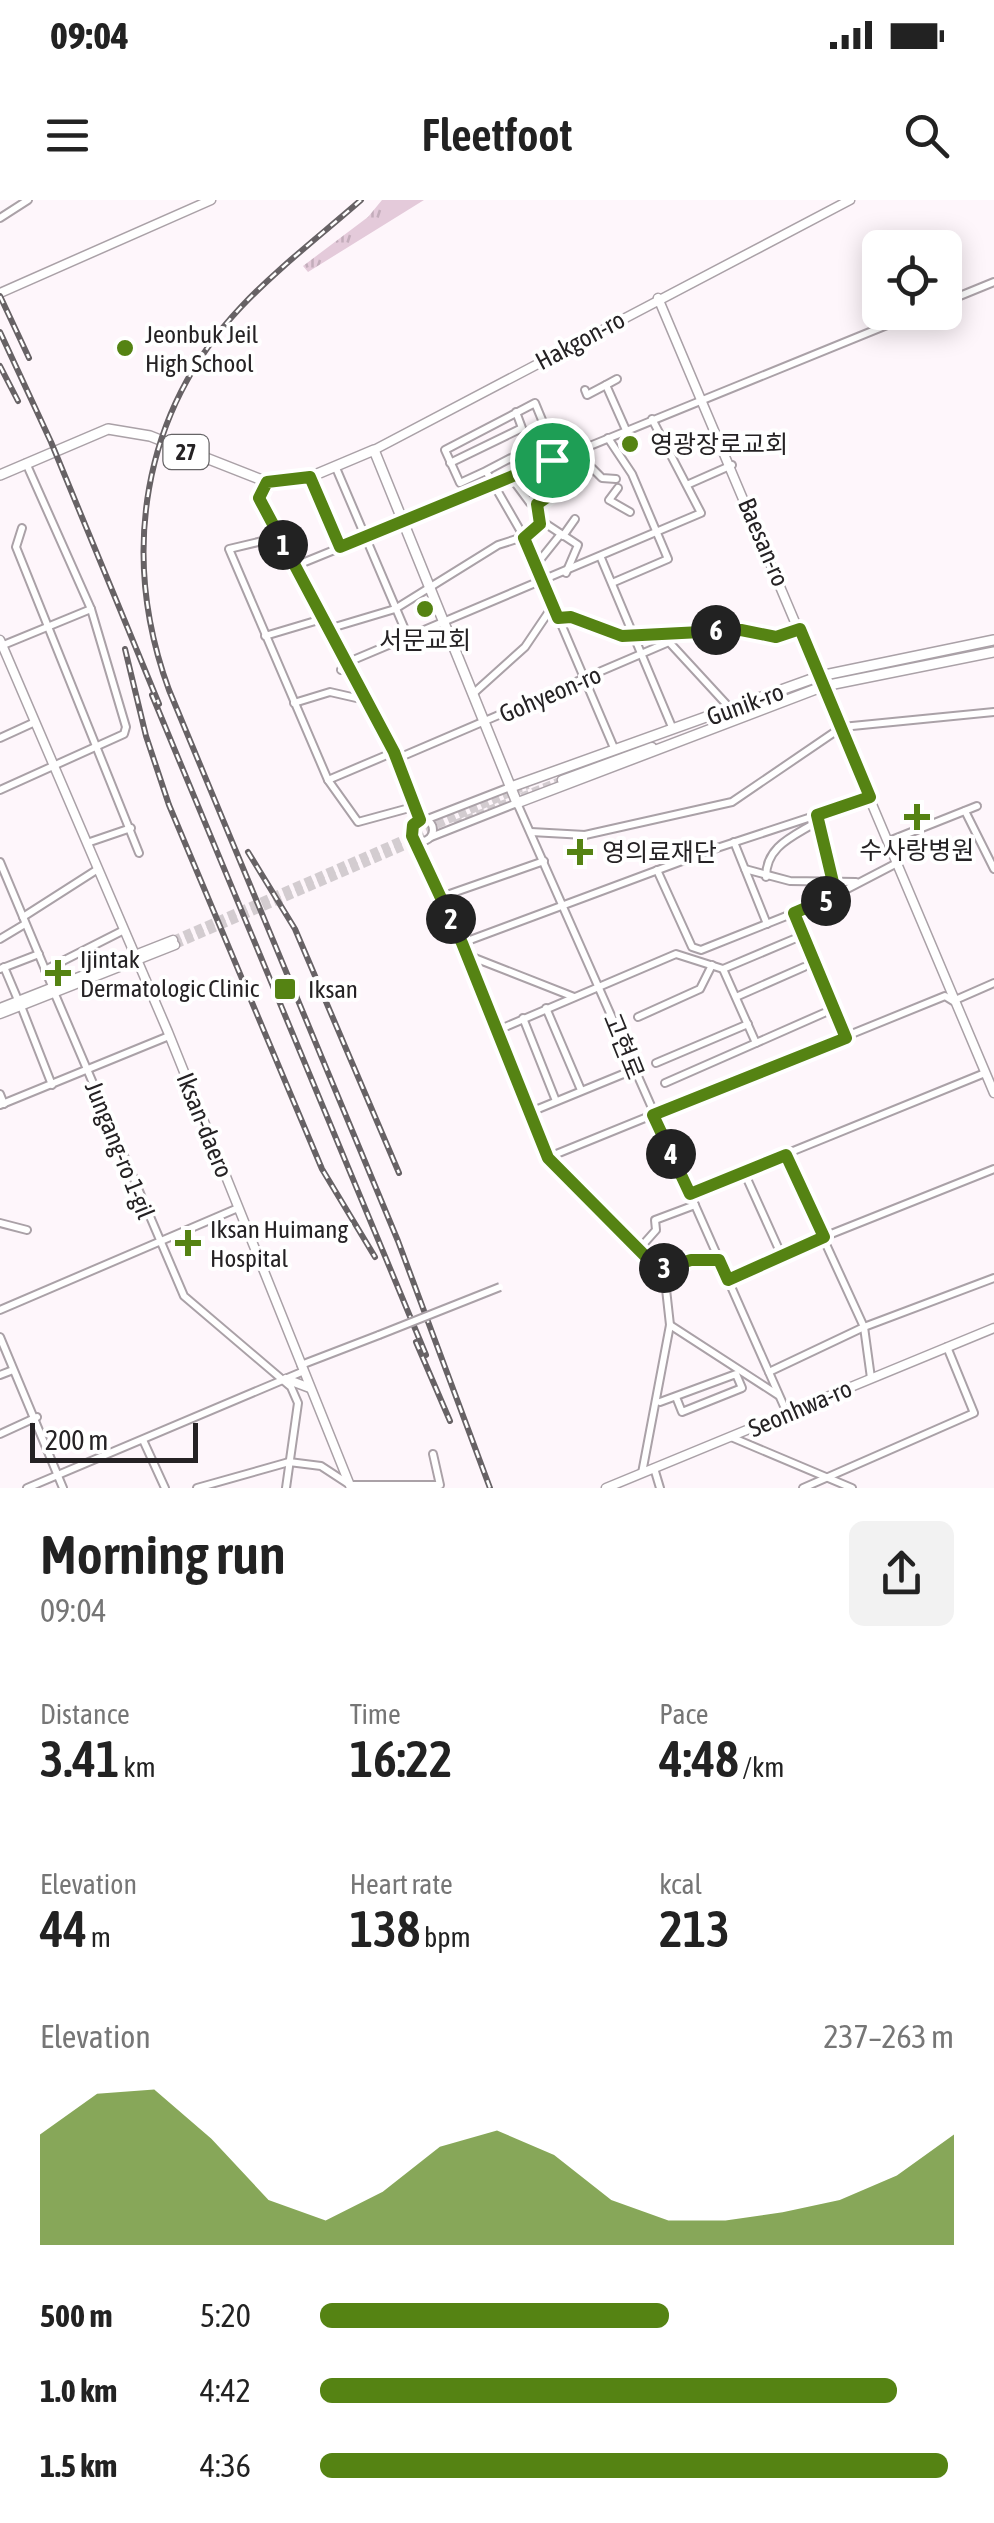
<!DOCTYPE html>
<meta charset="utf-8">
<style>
:root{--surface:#fff;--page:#f2f2f2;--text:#222;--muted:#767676;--accent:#558313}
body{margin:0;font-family:"Asap Condensed","Noto Sans KR",sans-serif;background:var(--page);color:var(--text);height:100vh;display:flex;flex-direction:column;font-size:38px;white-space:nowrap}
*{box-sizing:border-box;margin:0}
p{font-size:32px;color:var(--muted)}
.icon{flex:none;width:55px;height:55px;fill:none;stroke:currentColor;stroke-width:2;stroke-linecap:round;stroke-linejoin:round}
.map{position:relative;height:1288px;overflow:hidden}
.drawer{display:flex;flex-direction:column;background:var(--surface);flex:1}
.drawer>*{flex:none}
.tools{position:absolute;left:862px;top:30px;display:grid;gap:20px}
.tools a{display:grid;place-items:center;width:100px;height:100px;border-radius:15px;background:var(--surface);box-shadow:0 5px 25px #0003;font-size:50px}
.scale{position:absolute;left:30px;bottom:25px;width:168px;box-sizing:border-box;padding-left:10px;border:5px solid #252224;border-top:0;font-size:28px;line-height:35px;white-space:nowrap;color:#252224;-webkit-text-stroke:8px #fff;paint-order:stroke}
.pin{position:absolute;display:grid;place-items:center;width:85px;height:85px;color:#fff;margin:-42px;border:5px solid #fff;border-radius:50%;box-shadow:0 2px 10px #0007}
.km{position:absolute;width:50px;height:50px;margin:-25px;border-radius:50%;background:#222;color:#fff;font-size:28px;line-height:50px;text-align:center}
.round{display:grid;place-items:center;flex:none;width:105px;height:105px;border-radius:15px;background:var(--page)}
.overview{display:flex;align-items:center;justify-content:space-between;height:170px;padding:0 40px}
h1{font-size:55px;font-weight:600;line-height:75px}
.figures{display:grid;grid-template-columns:repeat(3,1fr);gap:15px;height:170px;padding:10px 40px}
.figures div{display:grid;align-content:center}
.figures b{font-size:50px;font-weight:600}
.figures small{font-size:28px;font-weight:400}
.figures p{font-size:28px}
.chart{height:280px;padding:20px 40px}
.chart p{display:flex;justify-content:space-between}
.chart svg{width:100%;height:180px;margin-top:10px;fill:var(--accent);opacity:.7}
ul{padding:0 40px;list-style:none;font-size:32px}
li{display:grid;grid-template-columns:160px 120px 1fr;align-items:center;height:75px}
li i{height:25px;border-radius:12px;background:var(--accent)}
.status{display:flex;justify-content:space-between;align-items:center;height:70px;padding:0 50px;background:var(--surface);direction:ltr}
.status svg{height:28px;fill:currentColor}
header{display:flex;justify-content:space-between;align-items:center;height:130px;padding:0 40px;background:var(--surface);font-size:45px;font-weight:600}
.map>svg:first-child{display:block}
.park{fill:url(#park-tufts)}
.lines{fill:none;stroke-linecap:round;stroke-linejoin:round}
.tertiary-tunnel{stroke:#d3ccd0;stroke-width:8;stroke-dasharray:8 4;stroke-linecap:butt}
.minor-casing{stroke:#aaa1a7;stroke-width:10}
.tertiary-casing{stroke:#aaa1a7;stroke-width:11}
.secondary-casing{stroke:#aaa1a7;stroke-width:11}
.primary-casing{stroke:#aaa1a7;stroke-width:12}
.minor{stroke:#fff;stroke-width:6}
.tertiary{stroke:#fff;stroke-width:8}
.secondary{stroke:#fff;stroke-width:8}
.primary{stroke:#fff;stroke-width:9}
.rail-casing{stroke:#676265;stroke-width:6}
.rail{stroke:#fff;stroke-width:2.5;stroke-dasharray:8;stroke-linecap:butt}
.minor-bridge-casing{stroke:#aaa1a7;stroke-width:10;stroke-linecap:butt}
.minor-bridge{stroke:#fff;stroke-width:6}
.route-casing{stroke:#fff;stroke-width:20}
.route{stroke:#558313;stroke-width:12}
.poi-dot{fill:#558313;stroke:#fff;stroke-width:4}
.labels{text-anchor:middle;stroke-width:8;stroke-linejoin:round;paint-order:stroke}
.shield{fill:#fff;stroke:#666466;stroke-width:2.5}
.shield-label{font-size:22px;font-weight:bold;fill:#252224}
.poi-label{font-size:25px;fill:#252224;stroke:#fff;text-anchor:start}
.street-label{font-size:25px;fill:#252224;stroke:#fff}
</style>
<div class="status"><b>09:04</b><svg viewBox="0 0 49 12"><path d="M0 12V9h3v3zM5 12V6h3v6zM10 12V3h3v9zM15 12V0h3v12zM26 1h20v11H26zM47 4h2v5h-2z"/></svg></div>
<header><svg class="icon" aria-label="menu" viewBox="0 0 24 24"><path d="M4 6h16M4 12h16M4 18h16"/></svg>Fleetfoot<svg class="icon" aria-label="search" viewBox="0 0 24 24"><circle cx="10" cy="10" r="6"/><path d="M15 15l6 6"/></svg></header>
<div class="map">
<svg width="994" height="1288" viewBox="0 0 994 1288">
<defs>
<pattern id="park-tufts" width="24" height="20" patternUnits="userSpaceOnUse" patternTransform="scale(2.5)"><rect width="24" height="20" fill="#e4cada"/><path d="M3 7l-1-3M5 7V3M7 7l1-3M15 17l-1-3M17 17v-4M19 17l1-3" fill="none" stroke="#c3adbb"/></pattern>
</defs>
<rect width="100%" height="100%" fill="#fef6fb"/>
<!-- park -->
<path class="park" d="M382 0H424L308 72 303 66 368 17Z"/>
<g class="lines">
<!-- tertiary-tunnel -->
<g class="tertiary-tunnel">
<path d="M455 624 562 580"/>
<path d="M173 740 528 585"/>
<path d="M175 745 437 632"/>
</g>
<defs>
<g id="minor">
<path d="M0 18 28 0"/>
<path d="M945 102 994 82"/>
<path d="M617 179 606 185 626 230"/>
<path d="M585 190 587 195 606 185"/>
<path d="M608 238 632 274 668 359 612 383"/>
<path d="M450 263 522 228 516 212"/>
<path d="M336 268 409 439"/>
<path d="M486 271 460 283 445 250 535 203 547 232 559 236 554 254 532 247 486 271 524 337 614 548"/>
<path d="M510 276 530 303 537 304"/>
<path d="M310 277 340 347"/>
<path d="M267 282 259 298 394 552 420 620"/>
<path d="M689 284 732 265"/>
<path d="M559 288 592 268 602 278 616 279"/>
<path d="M618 288 609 300 630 312"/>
<path d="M540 320 578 345 566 373"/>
<path d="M540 320 537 304 559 288 552 260"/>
<path d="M22 328 16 347 139 653"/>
<path d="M563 336 575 319"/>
<path d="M279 337 229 349 328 580 358 622 413 607"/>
<path d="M601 358 672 527"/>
<path d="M536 365 560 335"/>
<path d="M295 366 919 112"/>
<path d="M558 417H571L622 436 741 429 777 437 799 429"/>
<path d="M328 429 395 409 498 345 529 335 540 320"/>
<path d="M265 436 322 419"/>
<path d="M1 446 91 409"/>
<path d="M341 470 346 463 701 313 652 219"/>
<path d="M475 492 525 447 552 407"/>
<path d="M294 503 330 492 365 500"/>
<path d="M0 538 35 522"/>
<path d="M396 559 669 442 728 506"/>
<path d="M328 580 394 552"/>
<path d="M0 590 124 534 126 527 91 409 26 263"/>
<path d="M965 611 994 669"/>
<path d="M817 615 836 695"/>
<circle cx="422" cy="630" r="11"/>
<path d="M425 620 510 587"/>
<path d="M531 632 585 635 732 602 842 527 994 512"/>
<path d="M431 637 517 603 787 1213"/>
<path d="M418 640 549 957 640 1048 665 1080 670 1125 642 1273"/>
<path d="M889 641 977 606"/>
<path d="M734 642 767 724"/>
<path d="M87 643 131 628"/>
<path d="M0 662 52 786"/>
<path d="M745 669 790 681 856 682"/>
<path d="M657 670 692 747 701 750 824 701 897 663"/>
<path d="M766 677C766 645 795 636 818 621"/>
<path d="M441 697 544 661"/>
<path d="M794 713 846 837"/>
<path d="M23 717 98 669"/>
<path d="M0 739 25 724"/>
<path d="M462 743 717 648 869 598"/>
<path d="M467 755 574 797"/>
<path d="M4 767 18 800"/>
<path d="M0 769 39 754"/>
<path d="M723 769 756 843 824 813"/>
<path d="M45 770 124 730"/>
<path d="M54 792 184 1096 291 1187 298 1203 286 1288"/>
<path d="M736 797 804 767"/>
<path d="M21 806 52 885"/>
<path d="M546 808 581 890"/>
<path d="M638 817 700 789 712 765"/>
<path d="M523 818 556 901"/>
<path d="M498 830 676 754 723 769 794 739"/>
<path d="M656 863 748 824"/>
<path d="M665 883 756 843"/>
<path d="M0 894 4 904"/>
<path d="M0 905 169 836"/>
<path d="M533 911 633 870"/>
<path d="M785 955 864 1127 871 1178"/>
<path d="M549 957 945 796 953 801 994 783"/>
<path d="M744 972 781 1054"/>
<path d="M690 993 985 873"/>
<path d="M0 1023 27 1030"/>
<path d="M640 1048 656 1030 655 1020 695 1005"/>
<path d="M659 1070 691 1059 719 1060"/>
<path d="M728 1080 781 1054 994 969"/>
<path d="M0 1110 238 1008"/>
<path d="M670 1125 778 1195"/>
<path d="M0 1137 63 1288"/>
<path d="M301 1165 379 1135"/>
<path d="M769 1172 864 1127 994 1078"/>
<path d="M0 1175 13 1170"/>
<path d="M660 1202 736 1174 742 1188 682 1212 676 1197"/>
<path d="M0 1234 37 1217"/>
<path d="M731 1237 852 1288"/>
<path d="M143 1240 165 1288"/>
<path d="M654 1268 660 1288"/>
<path d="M27 1288 304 1171"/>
<path d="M197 1288 289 1262 321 1266 350 1285H440L433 1254"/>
<path d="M803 1288 974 1213 947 1147"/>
</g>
<g id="tertiary">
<path d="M0 93 211 0"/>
<path d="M658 98 994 893"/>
<path d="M374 250 850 0"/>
<path d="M0 440 168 832 351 1288"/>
<path d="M562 580 652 547"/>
<path d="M0 808 173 740"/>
<path d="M0 814 175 745"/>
<path d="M286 1179 310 1188"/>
</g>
<path id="secondary" d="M606 1288 994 1128"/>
<g id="primary">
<path d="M0 275 108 229 150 236 267 282 310 277 374 250 517 603 824 486 994 452"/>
<path d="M511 587 820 476 994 440"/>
</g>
</defs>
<!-- minor casing -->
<use href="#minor" class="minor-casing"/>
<!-- tertiary casing -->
<use href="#tertiary" class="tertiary-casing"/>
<!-- secondary casing -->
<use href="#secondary" class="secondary-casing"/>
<!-- primary casing -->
<use href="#primary" class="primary-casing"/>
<!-- minor -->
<use href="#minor" class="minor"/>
<!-- tertiary -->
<use href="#tertiary" class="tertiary"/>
<!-- secondary -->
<use href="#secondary" class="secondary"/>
<!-- primary -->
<use href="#primary" class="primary"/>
<defs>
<g id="rail">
<path d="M361 0C321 35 278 68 241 107 141 213 120 356 169 490L398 1041 490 1288"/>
<path d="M0 96 29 158"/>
<path d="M0 132 51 242 159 504"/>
<path d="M0 166 18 201"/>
<path d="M125 449 146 536 169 605 322 969 375 1057"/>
<path d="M152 495 426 1155"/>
<path d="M248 652 295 729 399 973"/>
<path d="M416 1142 450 1221"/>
</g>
</defs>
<!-- rail casing -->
<use href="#rail" class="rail-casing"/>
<!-- rail -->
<use href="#rail" class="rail"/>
<defs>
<path id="minor-bridge" d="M379 1135 500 1087"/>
</defs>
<!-- minor-bridge casing -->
<use href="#minor-bridge" class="minor-bridge-casing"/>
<!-- minor-bridge -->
<use href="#minor-bridge" class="minor-bridge"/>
</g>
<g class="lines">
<defs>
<path id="route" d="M552 260 560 288 537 304 540 324 524 338 558 418 571 417 622 436 741 430 776 437 800 429 870 597 817 615 836 695 794 713 846 838 653 915 690 994 786 955 824 1037 728 1080 719 1060H691L659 1070 548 958 462 743 412 636 413 625 420 620 394 552 259 298 267 282 310 277 340 347Z"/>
</defs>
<!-- route casing -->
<use href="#route" class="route-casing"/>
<!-- route -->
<use href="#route" class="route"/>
</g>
<!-- markers -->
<g class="poi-dot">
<circle cx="125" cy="148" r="10"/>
<circle cx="630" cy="244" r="10"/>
<circle cx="425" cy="409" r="10"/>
<path d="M912 602h10v10h10v10h-10v10h-10v-10h-10v-10h10z"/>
<path d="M575 637h10v10h10v10h-10v10h-10v-10h-10v-10h10z"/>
<path d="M53 758h10v10h10v10h-10v10h-10v-10h-10v-10h10z"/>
<rect x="273" y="777" width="24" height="24" rx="5"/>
<path d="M183 1028h10v10h10v10h-10v10h-10v-10h-10v-10h10z"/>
</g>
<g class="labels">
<!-- shield labels -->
<rect class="shield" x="163.5" y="235" width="45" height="34" rx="8"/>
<g class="shield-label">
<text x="186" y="260">27</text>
</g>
<!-- poi labels -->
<g class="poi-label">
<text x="145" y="143">Jeonbuk Jeil<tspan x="145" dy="29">High School</tspan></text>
<text x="650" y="253">영광장로교회</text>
<text x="425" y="449" text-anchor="middle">서문교회</text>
<text x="917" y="659" text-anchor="middle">수사랑병원</text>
<text x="602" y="661">영의료재단</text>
<text x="80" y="768">Ijintak<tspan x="80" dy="29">Dermatologic Clinic</tspan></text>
<text x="308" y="798">Iksan</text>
<text x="210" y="1038">Iksan Huimang<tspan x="210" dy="29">Hospital</tspan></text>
</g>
<!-- street labels -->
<g class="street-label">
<text transform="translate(580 140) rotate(-28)" y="9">Hakgon-ro</text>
<text transform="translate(764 342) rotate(67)" y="9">Baesan-ro</text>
<text transform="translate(550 494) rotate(-23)" y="9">Gohyeon-ro</text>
<text transform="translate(745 504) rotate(-20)" y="9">Gunik-ro</text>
<text transform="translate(624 846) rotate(68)" y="9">고현로</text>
<text transform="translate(205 925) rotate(68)" y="9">Iksan-daero</text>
<text transform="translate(120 950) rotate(68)" y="9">Jungang-ro 1-gil</text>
<text transform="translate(800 1208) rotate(-23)" y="9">Seonhwa-ro</text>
</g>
</g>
</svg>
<div class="tools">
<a><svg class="icon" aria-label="locate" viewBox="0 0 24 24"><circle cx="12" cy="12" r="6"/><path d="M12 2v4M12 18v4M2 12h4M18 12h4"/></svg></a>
</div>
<div class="scale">200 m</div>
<div class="pin" style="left:552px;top:260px;background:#1e9e55"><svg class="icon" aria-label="arrive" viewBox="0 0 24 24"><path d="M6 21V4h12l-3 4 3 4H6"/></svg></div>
<b class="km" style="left:283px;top:345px">1</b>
<b class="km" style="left:451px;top:719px">2</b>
<b class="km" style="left:664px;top:1068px">3</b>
<b class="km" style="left:671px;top:954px">4</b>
<b class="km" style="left:826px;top:701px">5</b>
<b class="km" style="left:716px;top:430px">6</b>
</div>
<section class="drawer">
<div class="overview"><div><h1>Morning run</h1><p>09:04</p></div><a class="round"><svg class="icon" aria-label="share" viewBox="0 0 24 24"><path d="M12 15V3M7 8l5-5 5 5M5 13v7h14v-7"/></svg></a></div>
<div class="figures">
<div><p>Distance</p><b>3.41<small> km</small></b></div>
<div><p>Time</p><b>16:22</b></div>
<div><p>Pace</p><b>4:48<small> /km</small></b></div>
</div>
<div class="figures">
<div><p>Elevation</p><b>44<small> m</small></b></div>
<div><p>Heart rate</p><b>138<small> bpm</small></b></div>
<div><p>kcal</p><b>213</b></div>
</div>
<div class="chart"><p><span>Elevation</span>237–263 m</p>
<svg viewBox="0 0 160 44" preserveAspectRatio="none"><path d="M0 44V17L10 7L20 6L30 18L40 33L50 38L60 31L70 20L80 16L90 22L100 33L110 38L120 38L130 36L140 33L150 27L160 17V44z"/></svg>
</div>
<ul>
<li><b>500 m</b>5:20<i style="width:55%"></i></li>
<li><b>1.0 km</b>4:42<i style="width:91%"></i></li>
<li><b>1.5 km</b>4:36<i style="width:99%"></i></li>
</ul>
</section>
